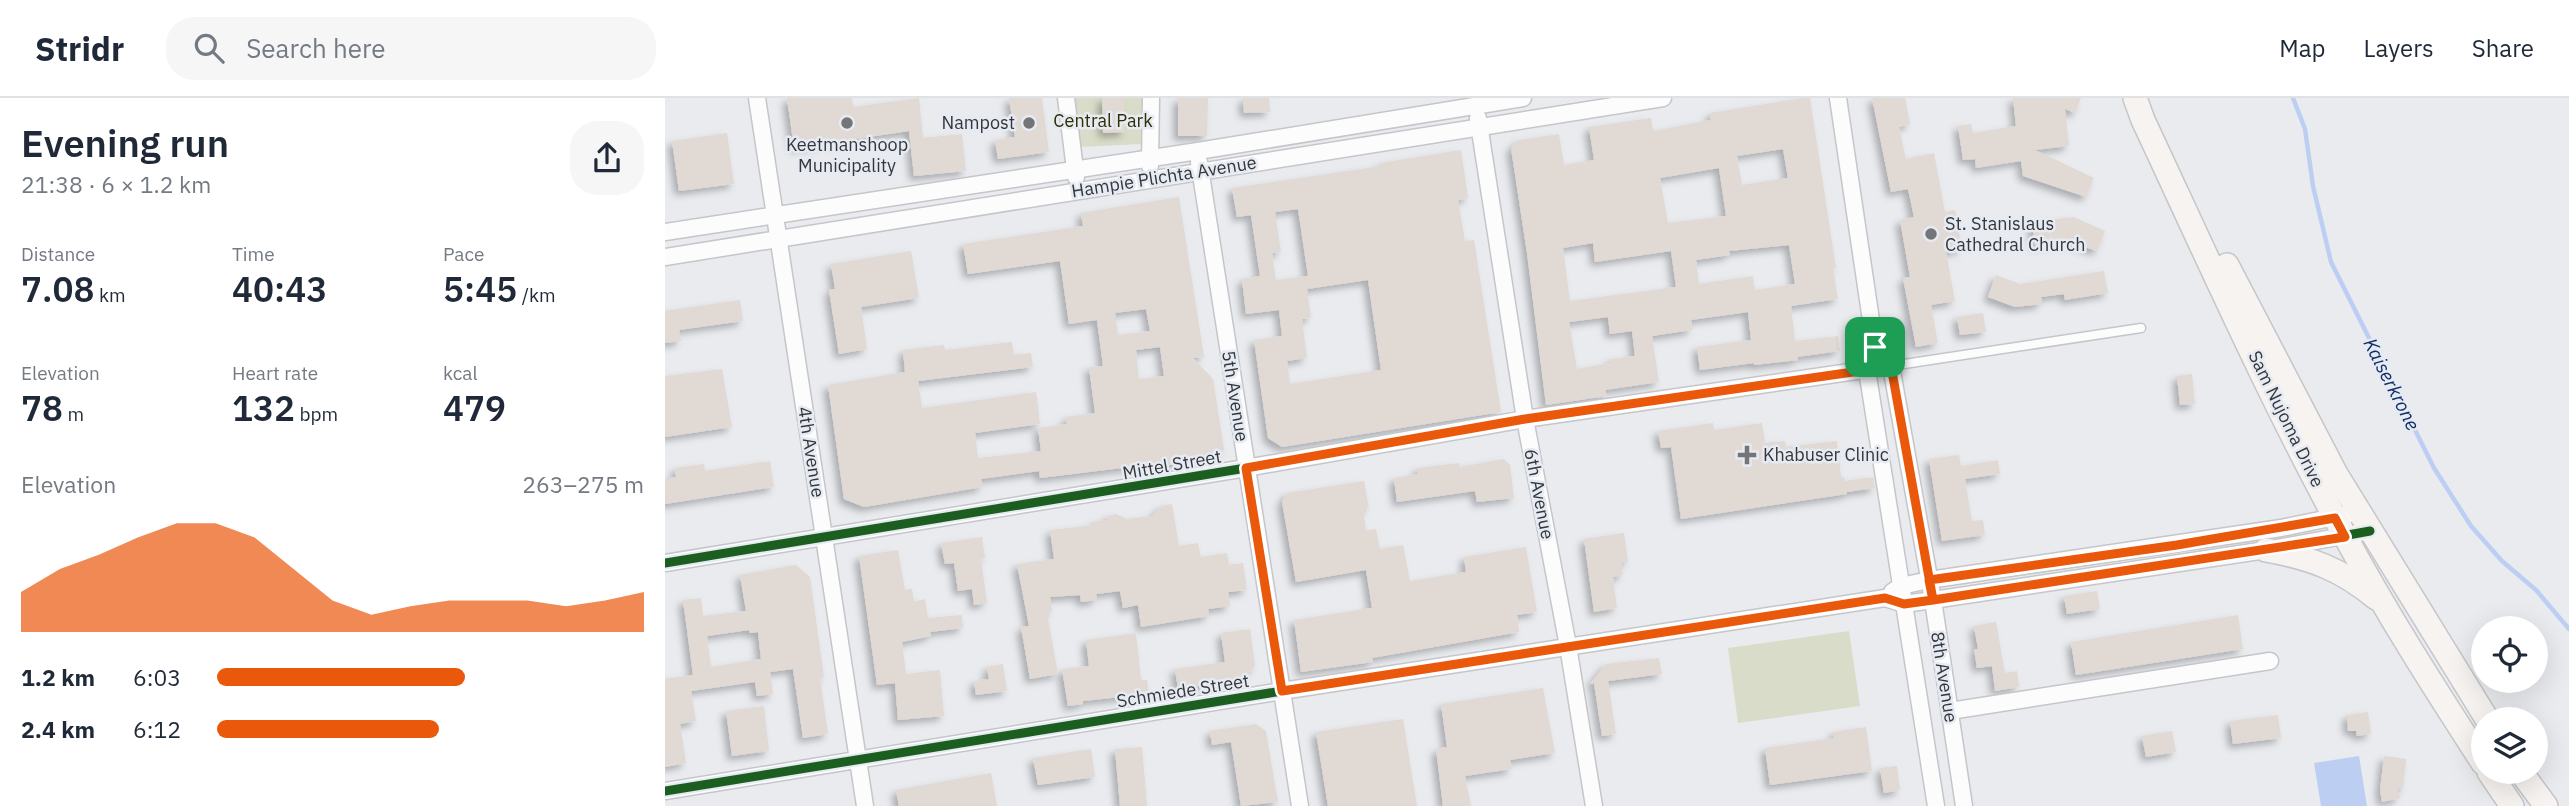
<!DOCTYPE html>
<meta charset="utf-8">
<style>
:root{--surface:#fff;--page:#f6f6f7;--text:#1f2937;--muted:#747a83;--line:#e0e1e3;--accent:#ea580c}
body{margin:0;font-family:"IBM Plex Sans",sans-serif;background:var(--page);color:var(--text);height:100vh;display:flex;flex-direction:column;font-size:26px;white-space:nowrap}
*{box-sizing:border-box;margin:0}
p{font-size:23px;color:var(--muted)}
.icon{flex:none;width:38px;height:38px;fill:none;stroke:currentColor;stroke-width:2;stroke-linecap:round;stroke-linejoin:round}
.map{position:relative;flex:1;overflow:hidden}
.details{display:flex;flex-direction:column;background:var(--surface);width:665px}
.details>*{flex:none}
.buttons{position:absolute;left:1806px;top:518px;display:grid;gap:14px}
.buttons a{display:grid;place-items:center;width:77px;height:77px;border-radius:50%;background:var(--surface);box-shadow:0 7px 28px #0002;font-size:35px}
.pin{position:absolute;display:grid;place-items:center;width:60px;height:60px;color:#fff;margin:-30px;border-radius:14px;box-shadow:0 4px 10px #0006}
.round{display:grid;place-items:center;flex:none;width:74px;height:74px;border-radius:28px;background:var(--page)}
.head{display:flex;align-items:center;justify-content:space-between;height:119px;padding:0 21px}
h1{font-size:38px;font-weight:600;line-height:52px}
.metrics{display:grid;grid-template-columns:repeat(3,1fr);gap:10px;height:119px;padding:7px 21px}
.metrics div{display:grid;align-content:center}
.metrics b{font-size:35px;font-weight:600}
.metrics small{font-size:19px;font-weight:400}
.metrics p{font-size:19px}
.chart{height:196px;padding:14px 21px}
.chart p{display:flex;justify-content:space-between}
.chart svg{width:100%;height:126px;margin-top:7px;fill:var(--accent);opacity:.7}
ul{padding:0 21px;list-style:none;font-size:23px}
li{display:grid;grid-template-columns:112px 84px 1fr;align-items:center;height:52px}
li i{height:18px;border-radius:9px;background:var(--accent)}
header{display:flex;align-items:center;gap:42px;box-sizing:border-box;height:98px;padding:0 35px;background:var(--surface);border-bottom:2px solid var(--line)}
header strong{font-size:33px}
nav{display:flex;gap:38px;margin-inline-start:auto;font-size:24px}
.search{width:490px;height:63px;background:var(--page);display:flex;align-items:center;gap:18px;box-sizing:border-box;padding:0 24px;border-radius:28px;color:var(--muted);font-size:26px}
main{display:flex;flex:1;min-height:0}
.map>svg:first-child{display:block}
.green{fill:#d8dcc8}
.water{fill:#bccff2}
.lines{fill:none;stroke-linecap:round;stroke-linejoin:round}
.stream{stroke:#bccff2;stroke-width:4.5}
.building{fill:#e0d9d4;fill-rule:evenodd;filter:url(#shadow)}
.service-casing{stroke:#c5c6ca;stroke-width:11}
.minor-casing{stroke:#c5c6ca;stroke-width:19}
.secondary-casing{stroke:#c5c6ca;stroke-width:26}
.service{stroke:#fcfcfd;stroke-width:8}
.minor{stroke:#fcfcfd;stroke-width:16}
.secondary{stroke:#f6f3f0;stroke-width:23}
.cycleway-casing{stroke:#e6eaf2;stroke-width:13}
.cycleway{stroke:#1b5e20;stroke-width:9}
.route-casing{stroke:#fff;stroke-width:14}
.route{stroke:#ea580c;stroke-width:9}
.poi-dot{fill:#737579;stroke:#e6eaf2;stroke-width:2.5}
.labels{text-anchor:middle;stroke-width:5;stroke-linejoin:round;paint-order:stroke}
.park-label{font-size:18px;fill:#2d2f02;stroke:#e6eaf2}
.poi-label{font-size:18px;fill:#343639;stroke:#e6eaf2;text-anchor:start}
.street-label{font-size:18px;fill:#343639;stroke:#e6eaf2}
.water-label{font-size:19px;font-style:italic;fill:#122d65;stroke:#e6eaf2}
</style>
<header>
<strong>Stridr</strong>
<div class="search"><svg class="icon" aria-label="search" viewBox="0 0 24 24"><circle cx="10" cy="10" r="6"/><path d="M15 15l6 6"/></svg>Search here</div>
<nav><a>Map</a><a>Layers</a><a>Share</a></nav>
</header>
<main>
<section class="details">
<div class="head"><div><h1>Evening run</h1><p>21:38 · 6 × 1.2 km</p></div><a class="round"><svg class="icon" aria-label="share" viewBox="0 0 24 24"><path d="M12 15V3M7 8l5-5 5 5M5 13v7h14v-7"/></svg></a></div>
<div class="metrics">
<div><p>Distance</p><b>7.08<small> km</small></b></div>
<div><p>Time</p><b>40:43</b></div>
<div><p>Pace</p><b>5:45<small> /km</small></b></div>
</div>
<div class="metrics">
<div><p>Elevation</p><b>78<small> m</small></b></div>
<div><p>Heart rate</p><b>132<small> bpm</small></b></div>
<div><p>kcal</p><b>479</b></div>
</div>
<div class="chart"><p><span>Elevation</span>263–275 m</p>
<svg viewBox="0 0 160 44" preserveAspectRatio="none"><path d="M0 44V30L10 22L20 17L30 11L40 6L50 6L60 11L70 22L80 33L90 38L100 35L110 33L120 33L130 33L140 35L150 33L160 30V44z"/></svg>
</div>
<ul>
<li><b>1.2 km</b>6:03<i style="width:58%"></i></li>
<li><b>2.4 km</b>6:12<i style="width:52%"></i></li>
</ul>
</section>
<div class="map">
<svg width="1904" height="708" viewBox="0 0 1904 708">
<defs>
<filter id="shadow"><feDropShadow dx="-4.5" dy="4.5" stdDeviation="3.5" flood-color="#0004"/></filter>
</defs>
<rect width="100%" height="100%" fill="#e9ebef"/>
<!-- green -->
<g class="green">
<path d="M409 0H477L476 46 416 49Z"/>
<path d="M1184 533 1195 608 1073 625 1063 550Z"/>
</g>
<!-- water -->
<path class="water" d="M1694 658 1702 708H1656L1649 665Z"/>
<g class="lines">
<!-- stream -->
<path class="stream" d="M1628 0 1640 31 1648 88 1666 164 1769 370 1806 428 1837 463 1871 492 1904 531"/>
</g>
<!-- building -->
<g class="building">
<path d="M122 0H187L188 9 254 0 258 40 297 36 301 73 249 78 244 33 129 50Z"/>
<path d="M344 0H377L384 54 333 61 330 42 350 39Z"/>
<path d="M437 0H459L460 34 438 35Z"/>
<path d="M513 0H543L542 38H513Z"/>
<path d="M578 0H604L605 14 579 15Z"/>
<path d="M1138 0H1145L1171 170H1168L1173 201 1126 208 1130 243 1173 238 1175 253 1132 259 1133 262 1089 267V265L1035 272 1032 249 1086 242 1083 214 1026 222 1027 232 987 238 994 284 940 292 942 298 881 307 862 155 846 50 854 42 894 36 899 67 929 62 924 29 986 20 988 33 1046 22 1045 15ZM1118 51 1123 80 1077 87 1072 58ZM1054 70 1061 118 1003 125 995 80ZM928 145 930 164 1006 153 1011 189 905 203 898 150ZM1124 147 1130 186 1090 192 1088 178 1034 186 1031 162 1065 157 1064 153ZM943 219 945 236 967 233 970 258 945 261 946 265 912 271 904 224Z"/>
<path d="M1207 0H1240L1245 26 1234 29 1241 61 1269 55 1280 114 1290 112 1297 151 1281 154 1290 203 1266 207 1273 245 1251 249 1238 180 1245 179 1235 122 1249 119 1243 91 1226 94Z"/>
<path d="M1348 0H1416L1410 15 1400 11 1404 48 1370 52 1429 80 1421 99 1358 78 1356 63 1311 70 1310 61 1298 62 1293 28 1306 26 1308 35 1351 28Z"/>
<path d="M62 35 69 86 14 93 7 43Z"/>
<path d="M796 52 803 100 793 102 800 143 809 142 836 314 617 349 603 340 589 242 617 238 614 212 581 216 577 181 595 178 586 117 572 119 567 90 717 68 716 65ZM633 111 643 178 611 182 607 155 616 154 610 114ZM703 182 716 272 625 286 622 263 642 260 637 221 646 220 642 191Z"/>
<path d="M514 99 539 259 528 260 548 281 559 351 553 361 473 371V368L375 380 374 373 316 381 318 389 199 409 179 401 163 287 240 274 238 252 279 247 280 252 347 244 349 257 366 255 368 269 253 283 257 310 371 294 375 326 310 335 313 360 376 353 373 330 402 326 401 319 430 315 424 269 438 268 432 222 404 226 395 163 303 176 298 146 418 128 416 115ZM481 211 485 233 453 237 450 215ZM495 249 499 278 474 281 471 252Z"/>
<path d="M1409 119 1440 133 1432 153 1401 143 1370 147 1367 124Z"/>
<path d="M246 153 254 200 196 209 202 251 174 256 164 192 170 191 166 166Z"/>
<path d="M1439 173 1443 195 1400 202 1399 196 1376 199 1377 206 1350 209 1323 199 1331 177 1355 186Z"/>
<path d="M75 202 78 223 14 232 16 243 0 245V213Z"/>
<path d="M1318 215 1321 234 1295 237 1292 219Z"/>
<path d="M57 271 67 329 0 339V278Z"/>
<path d="M1527 276 1530 306 1515 307 1512 278Z"/>
<path d="M1048 325 1049 332 1097 325 1100 345 1120 343 1121 349 1172 343 1176 379H1179L1180 383 1208 379 1210 390 1182 394V396L1016 421 1006 349 996 350 993 333Z"/>
<path d="M1294 357 1296 368 1333 362 1335 376 1300 381 1307 423 1318 422 1320 437 1277 443 1264 361Z"/>
<path d="M839 361 845 367 849 400 812 404 810 393 732 404 729 380 753 376 752 370 794 365 795 369Z"/>
<path d="M105 363 109 389 0 406V381L11 379 10 370 39 366 40 373Z"/>
<path d="M699 383 704 410 698 411 701 433 711 431 715 451 738 447 745 483 801 474 799 459 861 449 872 514 852 517 854 534 707 560 708 564 636 574 629 522 707 510 701 472 631 484 617 404 622 395Z"/>
<path d="M507 406 514 448 533 445 536 459 562 455 564 467 578 465 582 492 563 494 565 508 543 511 544 518 476 529 473 507 458 510 455 493 431 496 432 502 416 504 415 497 385 499 387 514 382 515 393 576 365 581 356 529 364 528 352 466 389 461 385 432 430 427 429 423 443 422 442 418 451 416 462 421 487 418 497 408Z"/>
<path d="M959 435 963 464H956L958 477 948 479 952 510 929 514 919 441Z"/>
<path d="M317 439 320 460 316 461 322 505 309 507 307 491 293 493 289 465 280 466 276 445Z"/>
<path d="M233 452 240 492 247 491 249 504 260 501 263 520 297 517 298 530 265 534 266 538 237 544 241 576 275 572 279 618 233 622 230 585 212 587 194 458Z"/>
<path d="M131 467 145 479 159 579 155 580 163 636 138 640 128 571 105 574 108 596 92 598 90 584 26 593 31 623 15 626 21 665 0 669V581L28 577 18 502 36 500 38 518 81 513 75 477ZM84 532V535L93 534 96 561 46 569 42 538Z"/>
<path d="M1432 493 1435 511 1402 516 1399 498Z"/>
<path d="M1573 517 1578 551 1411 577 1406 544Z"/>
<path d="M1331 524 1340 575 1352 573 1354 589 1330 593 1327 568 1312 570 1309 551H1313L1309 528Z"/>
<path d="M585 531 590 567 580 581 513 591 510 571 560 564 556 535Z"/>
<path d="M471 535 476 582H482L484 596 418 603V606L403 608 397 571 424 568 421 542Z"/>
<path d="M994 560 997 576 943 583 951 636 937 638 929 585 925 586 941 566Z"/>
<path d="M338 566 342 593 311 597 309 583 324 581 322 569Z"/>
<path d="M878 590 890 655 845 662 847 671 800 678 806 708H778L771 651 782 649 776 606Z"/>
<path d="M99 608 104 653 67 658 61 613Z"/>
<path d="M1703 614 1706 636 1692 638 1691 633H1683L1682 617Z"/>
<path d="M1613 617 1616 640 1568 646 1565 623Z"/>
<path d="M738 621 752 708H663L651 634Z"/>
<path d="M591 626 601 633 613 704 576 708 566 644 547 647 545 633Z"/>
<path d="M1201 629 1207 673 1105 687 1100 650 1169 640 1168 634Z"/>
<path d="M1507 633 1511 654 1481 659 1477 638Z"/>
<path d="M477 649 482 708H455L450 651Z"/>
<path d="M426 651 430 679 373 687 368 660Z"/>
<path d="M1719 658 1741 661 1738 691H1732L1735 700 1717 704 1715 692Z"/>
<path d="M1232 668 1235 692 1219 695 1215 670Z"/>
<path d="M326 675 332 708H234L231 692Z"/>
</g>
<g class="lines">
<defs>
<path id="service" d="M1226 268 1476 230"/>
<g id="minor">
<path d="M92 0 200 708"/>
<path d="M401 0 411 79"/>
<path d="M1173 0 1210 249 1202 272 1271 708"/>
<path d="M813 20 860 321 903 548 929 708"/>
<path d="M534 64 635 708"/>
<path d="M485 68 486 0"/>
<path d="M0 134 533 53 858 0"/>
<path d="M0 159 998 0"/>
<path d="M1220 260 1226 268 1268 502 1299 708"/>
<path d="M0 465 581 370 860 321 1226 268"/>
<path d="M1227 494 1236 488 1264 482 1616 430 1694 414"/>
<path d="M1285 613 1605 563"/>
<path d="M0 693 617 593 1220 500 1239 506 1268 502 1601 452 1705 433"/>
</g>
<g id="secondary">
<path d="M1470 0 1478 22C1543 161 1606 303 1680 438 1722 516 1770 591 1818 665"/>
<path d="M1562 167 1671 376 1822 621"/>
<path d="M1601 452C1646 460 1676 471 1711 500"/>
<path d="M1824 674 1847 708"/>
<path d="M1856 674 1881 708"/>
</g>
</defs>
<!-- service casing -->
<use href="#service" class="service-casing"/>
<!-- minor casing -->
<use href="#minor" class="minor-casing"/>
<!-- secondary casing -->
<use href="#secondary" class="secondary-casing"/>
<!-- service -->
<use href="#service" class="service"/>
<!-- minor -->
<use href="#minor" class="minor"/>
<!-- secondary -->
<use href="#secondary" class="secondary"/>
<defs>
<g id="cycleway">
<path d="M0 465 581 370 860 321 1226 268"/>
<path d="M0 693 617 593 1220 500 1239 506 1268 502 1601 452 1705 433"/>
</g>
</defs>
<!-- cycleway casing -->
<use href="#cycleway" class="cycleway-casing"/>
<!-- cycleway -->
<use href="#cycleway" class="cycleway"/>
</g>
<g class="lines">
<defs>
<path id="route" d="M1210 249 1202 272 860 321 581 370 617 593 1220 500 1239 506 1268 502 1264 482 1512 447 1670 420 1680 439 1268 502 1226 268 1210 249"/>
</defs>
<!-- route casing -->
<use href="#route" class="route-casing"/>
<!-- route -->
<use href="#route" class="route"/>
</g>
<!-- markers -->
<g class="poi-dot">
<circle cx="182" cy="25" r="7"/>
<circle cx="364" cy="25" r="7"/>
<circle cx="1266" cy="136" r="7"/>
<path d="M1078.5 346.5h7v7h7v7h-7v7h-7v-7h-7v-7h7z"/>
</g>
<g class="labels">
<!-- park labels -->
<g class="park-label">
<text x="438" y="29">Central Park</text>
</g>
<!-- poi labels -->
<g class="poi-label">
<text x="350" y="31" text-anchor="end">Nampost</text>
<text x="182" y="53" text-anchor="middle">Keetmanshoop<tspan x="182" dy="21">Municipality</tspan></text>
<text x="1280" y="132">St. Stanislaus<tspan x="1280" dy="21">Cathedral Church</tspan></text>
<text x="1098" y="363">Khabuser Clinic</text>
</g>
<!-- street labels -->
<g class="street-label">
<text transform="translate(499 79) rotate(-9)" y="6">Hampie Plichta Avenue</text>
<text transform="translate(570 298) rotate(81)" y="6">5th Avenue</text>
<text transform="translate(1621 321) rotate(64)" y="6">Sam Nujoma Drive</text>
<text transform="translate(146 354) rotate(81)" y="6">4th Avenue</text>
<text transform="translate(507 367) rotate(-10)" y="6">Mittel Street</text>
<text transform="translate(874 396) rotate(79)" y="6">6th Avenue</text>
<text transform="translate(1279 579) rotate(81)" y="6">8th Avenue</text>
<text transform="translate(518 593) rotate(-9)" y="6">Schmiede Street</text>
</g>
<!-- water labels -->
<g class="water-label">
<text transform="translate(1727 286) rotate(63)" y="7">Kaiserkrone</text>
</g>
</g>
</svg>
<div class="buttons">
<a><svg class="icon" aria-label="locate" viewBox="0 0 24 24"><circle cx="12" cy="12" r="6"/><path d="M12 2v4M12 18v4M2 12h4M18 12h4"/></svg></a>
<a><svg class="icon" aria-label="layers" viewBox="0 0 24 24"><path d="M12 4l9 5-9 5-9-5zM3 14l9 5 9-5"/></svg></a>
</div>
<div class="pin" style="left:1210px;top:249px;background:#1e9e55"><svg class="icon" aria-label="arrive" viewBox="0 0 24 24"><path d="M6 21V4h12l-3 4 3 4H6"/></svg></div>
</div>
</main>
